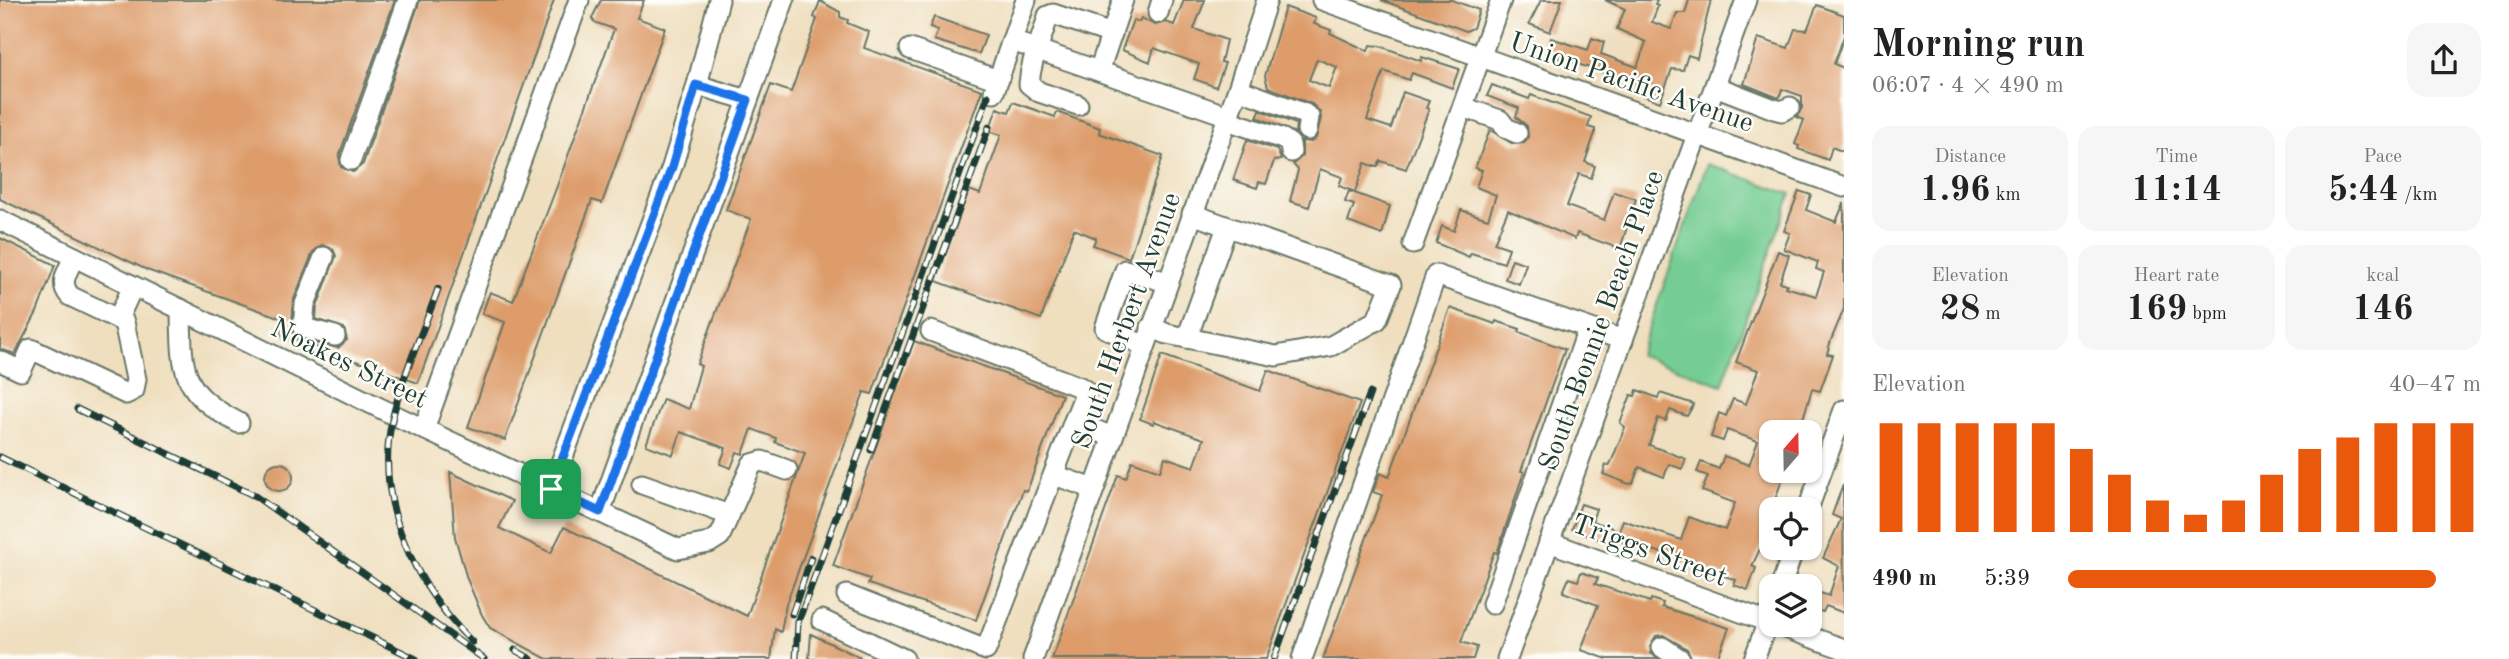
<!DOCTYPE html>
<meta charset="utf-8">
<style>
:root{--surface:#fff;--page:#f6f6f6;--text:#222;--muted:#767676;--accent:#ea580c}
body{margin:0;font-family:"Old Standard TT",serif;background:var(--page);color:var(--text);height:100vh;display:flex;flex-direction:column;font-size:26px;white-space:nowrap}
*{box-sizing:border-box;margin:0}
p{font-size:23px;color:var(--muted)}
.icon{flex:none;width:38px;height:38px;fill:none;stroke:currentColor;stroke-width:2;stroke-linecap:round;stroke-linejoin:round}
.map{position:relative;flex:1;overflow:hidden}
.details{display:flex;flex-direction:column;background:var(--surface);width:665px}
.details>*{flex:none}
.needle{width:46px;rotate:20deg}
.tools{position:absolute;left:1759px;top:420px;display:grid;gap:14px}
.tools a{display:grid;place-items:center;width:63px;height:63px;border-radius:14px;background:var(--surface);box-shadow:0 2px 5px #0004;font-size:35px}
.pin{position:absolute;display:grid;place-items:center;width:60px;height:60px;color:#fff;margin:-30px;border-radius:14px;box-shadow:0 4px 10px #0006}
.round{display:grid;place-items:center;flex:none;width:74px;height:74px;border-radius:21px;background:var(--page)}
.overview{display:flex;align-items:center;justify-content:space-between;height:119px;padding:0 28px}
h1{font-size:38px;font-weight:600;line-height:52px}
.figures{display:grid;grid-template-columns:repeat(3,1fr);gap:10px;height:119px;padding:7px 28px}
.figures div{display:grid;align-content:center;border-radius:18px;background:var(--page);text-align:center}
.figures b{font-size:35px;font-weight:600}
.figures small{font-size:19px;font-weight:400}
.figures p{font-size:19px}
.chart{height:196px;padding:14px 28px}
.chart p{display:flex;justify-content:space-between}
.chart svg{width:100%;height:126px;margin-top:7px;stroke:var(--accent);stroke-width:6}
ul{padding:0 28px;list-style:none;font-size:23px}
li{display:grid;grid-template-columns:112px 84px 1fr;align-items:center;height:52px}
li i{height:18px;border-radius:9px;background:var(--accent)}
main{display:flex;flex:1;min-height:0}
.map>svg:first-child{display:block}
.green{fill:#75cd93;stroke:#4a8564;stroke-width:2}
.building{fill:#dd9c6b;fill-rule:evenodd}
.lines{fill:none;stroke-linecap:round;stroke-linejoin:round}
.minor-casing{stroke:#687665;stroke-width:23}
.minor{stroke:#fff;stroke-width:19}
.rail-casing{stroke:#1f3d34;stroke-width:7}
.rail{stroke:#fdfcf7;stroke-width:4.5;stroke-dasharray:13;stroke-linecap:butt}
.route-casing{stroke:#fff;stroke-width:14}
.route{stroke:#1a73e8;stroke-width:9}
.labels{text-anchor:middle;stroke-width:5;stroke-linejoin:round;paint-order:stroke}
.street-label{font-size:28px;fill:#1f3d34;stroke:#fdfcf7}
</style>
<main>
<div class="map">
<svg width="1844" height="659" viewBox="0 0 1844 659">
<rect width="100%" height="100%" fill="#fdfcf7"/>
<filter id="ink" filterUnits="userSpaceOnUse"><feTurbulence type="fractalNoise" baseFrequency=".0143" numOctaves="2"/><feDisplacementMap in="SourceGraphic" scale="14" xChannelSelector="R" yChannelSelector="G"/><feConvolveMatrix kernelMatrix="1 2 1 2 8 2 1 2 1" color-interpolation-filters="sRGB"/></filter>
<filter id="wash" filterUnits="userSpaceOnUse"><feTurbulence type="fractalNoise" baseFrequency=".00686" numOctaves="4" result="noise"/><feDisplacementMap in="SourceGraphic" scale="28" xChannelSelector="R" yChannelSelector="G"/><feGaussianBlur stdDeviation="1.57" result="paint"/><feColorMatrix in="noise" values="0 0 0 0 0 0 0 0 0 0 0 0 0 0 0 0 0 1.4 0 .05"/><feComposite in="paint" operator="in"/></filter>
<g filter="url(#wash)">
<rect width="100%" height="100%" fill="#efdfbf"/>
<!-- green -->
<path class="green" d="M1707 164 1791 194 1722 385 1639 355Z"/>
<g id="blocks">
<!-- building -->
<g class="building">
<path d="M0 0H395L339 156 341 167 353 172 363 164 420 0H554L418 383 279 334 284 319 147 270 0 199ZM322 245 333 249 336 256 317 307 316 319 344 328 347 340 338 348 300 340 291 332 294 299 313 252Z"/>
<path d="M601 0H644L637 18 665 28 602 203 592 200 505 440 468 427 505 322 482 314 490 292 513 301 557 186 614 29 594 22 592 18Z"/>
<path d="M1184 0H1205L1194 29 1226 40 1221 62 1225 63 1216 87 1194 79 1199 64 1154 48 1150 62 1122 50 1133 20 1139 22 1141 18 1155 25 1166 22 1174 25Z"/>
<path d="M1381 0H1452L1479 10 1473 28 1466 31Z"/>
<path d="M1541 0H1562L1550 32 1529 24Z"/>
<path d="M1605 0H1657L1655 5 1658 6 1652 22 1671 29 1677 13H1685L1689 0H1711L1697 58 1688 55 1683 70 1672 69 1660 102 1634 92 1637 83 1546 54 1551 38 1588 50 1592 38 1604 42 1601 54 1637 67 1646 42 1617 29 1625 9Z"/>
<path d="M820 1 840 12V17L848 20 847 23 869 32 864 48 982 90 872 394 864 392 786 604 781 632 775 629 771 659H547L490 628 482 615 467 579 455 537 450 472 512 501 499 528 551 553 564 527 747 616 805 453 775 442 776 438 752 429 743 454 737 452 731 468 720 464 726 448 681 432 673 455 646 445 663 399 689 409 701 366 697 364 751 219 726 210 771 85 791 92 817 19 814 17Z"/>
<path d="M1817 5 1844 15V36L1834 64 1844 68V152L1832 147 1828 160 1798 149 1799 146 1795 144 1804 120 1797 117 1802 108V96L1782 89 1779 98 1744 84 1758 38 1788 48 1795 29 1807 30Z"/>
<path d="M1285 7 1316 18 1314 24 1331 30 1330 33 1368 51 1370 45 1380 46 1421 61 1422 57 1459 69 1452 88 1412 73 1409 80 1384 71 1367 120 1391 128 1403 92 1429 101 1426 108 1429 109 1406 169 1381 161 1377 167 1365 163 1355 192 1339 186 1342 177 1320 169 1309 207 1290 201 1298 170 1293 164 1302 156V141L1311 142 1316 138 1321 118 1320 112 1312 104 1268 87 1265 76ZM1317 59 1337 67 1329 88 1309 80Z"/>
<path d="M934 17 986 35 979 54 934 40 938 30 930 27Z"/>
<path d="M1492 85 1529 99 1531 95 1591 117 1588 127 1595 129V133L1585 162 1595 166 1591 178 1579 174 1567 206 1604 220 1614 192 1636 199 1620 249 1577 233 1575 239 1508 210 1494 243 1509 248 1504 263 1471 253 1469 257 1436 243 1442 226 1454 231 1461 210 1488 219 1496 195 1476 187 1482 170 1475 168 1490 130 1513 144 1524 143 1528 137 1527 126 1516 117 1519 108 1487 96Z"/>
<path d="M1013 102 1055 117 1057 112 1100 128 1099 133 1163 156 1129 258 1093 245 1096 238 1074 229 1041 319 936 281 969 190 980 194 1001 135 989 131 997 108 1009 112Z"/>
<path d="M1260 110 1296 124 1295 133 1257 117Z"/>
<path d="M1247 140 1277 150 1281 160 1274 161 1266 184 1259 182 1257 188 1233 180Z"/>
<path d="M1349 191 1390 206 1382 235 1348 222 1354 205 1345 202Z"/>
<path d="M1799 191 1811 195 1806 210 1836 222 1844 203V309L1831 340 1827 354 1833 355 1820 391 1812 389 1799 432H1771V471H1785L1767 523 1771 525 1752 566 1756 568 1748 590 1734 585 1736 580 1626 540 1625 543 1616 539 1623 520 1681 540 1689 517 1725 530 1735 503 1702 491 1708 476 1697 472 1701 462 1719 469 1724 456 1749 465 1758 441 1727 430 1723 441 1711 437 1719 413 1726 416 1733 399 1746 404 1758 370 1736 362 1778 251 1789 255 1780 282 1787 284 1785 287 1816 296 1824 272 1816 269 1818 262 1784 249 1790 233 1784 231Z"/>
<path d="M0 238 55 265 37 312 15 354 0 349Z"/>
<path d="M1512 259 1526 264 1519 284 1505 279Z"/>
<path d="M1450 308 1495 324 1496 321 1520 329 1519 332 1565 349 1521 471 1524 472 1497 553 1494 552 1461 642 1477 647 1473 659H1323L1382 495 1373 492 1380 473 1389 477Z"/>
<path d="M914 341 1062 395 1027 491 1023 490 976 620 868 584 870 579 833 566Z"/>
<path d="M1162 355 1260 391 1268 370 1360 403 1266 659H1052L1118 475 1126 478 1132 461 1160 471 1165 457 1194 467 1204 439 1154 421 1153 424 1140 419Z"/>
<path d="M1637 390 1658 398 1660 393 1694 404 1687 416 1670 410 1666 421 1658 418 1649 445 1686 459 1682 469 1669 464 1664 477 1639 467 1633 483 1629 484 1603 474 1606 465 1609 466 1612 460 1625 427 1620 423 1631 395 1635 396Z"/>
<circle cx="279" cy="477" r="14"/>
<path d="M1843 485 1844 613 1826 606 1823 612 1810 608V597L1812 590 1829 596 1839 566 1823 558 1841 519 1832 515Z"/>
<path d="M1581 504 1596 509 1592 521 1615 529 1611 544 1572 529Z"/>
<path d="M1581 572 1598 578 1595 584 1650 602 1651 599 1663 603 1662 607 1729 628 1717 659H1692L1687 649 1663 635 1656 636 1650 646 1651 653 1658 659H1607L1581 650 1598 605 1563 592 1569 578 1578 581Z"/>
<path d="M811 634 863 659H809Z"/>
</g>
</g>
</g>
<g filter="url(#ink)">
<use href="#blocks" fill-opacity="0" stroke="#687665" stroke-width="2"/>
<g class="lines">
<defs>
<g id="minor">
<path d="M1322 0 1844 187"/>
<path d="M1158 13 1162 0"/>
<path d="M1012 41 1228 116"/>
<path d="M910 49 998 80"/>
<path d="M1099 71 1123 0"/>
<path d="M697 85 719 0"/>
<path d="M1715 86 1774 109 1782 111 1790 107"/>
<path d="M1238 89 1305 114 1309 117 1307 130"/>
<path d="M994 92 1026 0"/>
<path d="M1078 105 1039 92 1029 84C1031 57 1042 41 1048 16L1053 14 1112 34"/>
<path d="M1463 107 1500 120 1506 128 1517 133"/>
<path d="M1227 120 1283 139 1290 144 1291 152"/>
<path d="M351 160 408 0"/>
<path d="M0 220 394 415 678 549 709 543 720 536 752 464 762 461 787 470"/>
<path d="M1413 244 1501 0"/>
<path d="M324 257 305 304 303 328 335 336"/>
<path d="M181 309C182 372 180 392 239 423"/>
<path d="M118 319 133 286"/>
<path d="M1151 327 1167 334 1276 356 1331 346 1377 320 1391 285 1192 214"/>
<path d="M931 331 1080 387 1086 391 1074 421 1112 437"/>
<path d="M1187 338 1227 227"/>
<path d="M1145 346 1105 328 1125 270 1167 282"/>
<path d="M0 361 21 371 31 349 126 394 134 390 136 379 124 322 70 296C58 283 68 271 74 257"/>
<path d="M424 429 579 0"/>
<path d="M1054 475 1094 489"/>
<path d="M642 484 729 515"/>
<path d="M551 489 672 167 697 85 748 100"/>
<path d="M1808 509 1844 410"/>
<path d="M600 512 784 0"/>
<path d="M1549 542 1771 623"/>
<path d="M1781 586 1794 548"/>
<path d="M847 595 986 650 1074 421"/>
<path d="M1492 604 1588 329"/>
<path d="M822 620 904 659"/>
<path d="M1777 625 1844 649"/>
<path d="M1662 647 1680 659"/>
<path d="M1033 659 1238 89 1267 0"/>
<path d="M1302 659 1436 275 1623 340"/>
<path d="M1507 659 1746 0"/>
<path d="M1754 659 1771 613"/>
</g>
</defs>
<!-- minor casing -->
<use href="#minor" class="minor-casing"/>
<!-- minor -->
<use href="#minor" class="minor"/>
<defs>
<g id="rail">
<path d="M438 289C423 332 402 376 392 420 374 502 414 585 472 642"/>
<path d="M77 409 255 496 484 659"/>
<path d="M871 450 989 127"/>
<path d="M0 457 416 659"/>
<path d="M792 614 811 558"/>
<path d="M515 650 531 659"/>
<path d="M796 659 798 622 804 606 988 96"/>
<path d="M1274 659 1370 393"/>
</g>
</defs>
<!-- rail casing -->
<use href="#rail" class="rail-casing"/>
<!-- rail -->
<use href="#rail" class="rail"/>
</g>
</g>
<g class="lines" filter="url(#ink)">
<defs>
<path id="route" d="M696 85 748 100 600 512 551 489 672 167Z"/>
</defs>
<!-- route casing -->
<use href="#route" class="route-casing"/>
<!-- route -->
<use href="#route" class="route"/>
</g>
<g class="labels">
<!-- street labels -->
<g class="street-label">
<text transform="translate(1632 81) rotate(19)" y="10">Union Pacific Avenue</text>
<text transform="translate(1125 320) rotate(-70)" y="10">South Herbert Avenue</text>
<text transform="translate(1600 320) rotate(-70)" y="10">South Bonnie Beach Place</text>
<text transform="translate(350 362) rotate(26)" y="10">Noakes Street</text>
<text transform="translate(1650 549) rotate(20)" y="10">Triggs Street</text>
</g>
</g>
</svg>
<div class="tools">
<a><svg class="needle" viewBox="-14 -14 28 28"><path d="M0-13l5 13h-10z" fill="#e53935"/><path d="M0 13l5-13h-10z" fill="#767676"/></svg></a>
<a><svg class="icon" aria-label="locate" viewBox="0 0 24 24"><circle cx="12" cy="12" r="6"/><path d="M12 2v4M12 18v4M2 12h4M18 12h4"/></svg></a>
<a><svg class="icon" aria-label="layers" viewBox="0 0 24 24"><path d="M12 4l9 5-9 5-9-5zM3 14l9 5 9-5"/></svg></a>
</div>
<div class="pin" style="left:551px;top:489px;background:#1e9e55"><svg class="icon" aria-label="arrive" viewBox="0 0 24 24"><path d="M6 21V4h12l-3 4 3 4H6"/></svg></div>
</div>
<section class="details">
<div class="overview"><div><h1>Morning run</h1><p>06:07 · 4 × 490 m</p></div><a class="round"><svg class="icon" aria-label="share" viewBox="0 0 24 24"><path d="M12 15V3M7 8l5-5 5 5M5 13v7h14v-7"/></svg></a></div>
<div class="figures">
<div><p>Distance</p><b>1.96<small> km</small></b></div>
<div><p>Time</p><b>11:14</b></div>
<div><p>Pace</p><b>5:44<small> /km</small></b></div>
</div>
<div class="figures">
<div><p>Elevation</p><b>28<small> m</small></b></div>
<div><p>Heart rate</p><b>169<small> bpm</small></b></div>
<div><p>kcal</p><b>146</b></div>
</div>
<div class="chart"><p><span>Elevation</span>40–47 m</p>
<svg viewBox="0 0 160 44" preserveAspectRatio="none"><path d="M5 44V6M15 44V6M25 44V6M35 44V6M45 44V6M55 44V15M65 44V24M75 44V33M85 44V38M95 44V33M105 44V24M115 44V15M125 44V11M135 44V6M145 44V6M155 44V6"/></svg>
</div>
<ul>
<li><b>490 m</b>5:39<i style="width:89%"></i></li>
</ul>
</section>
</main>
